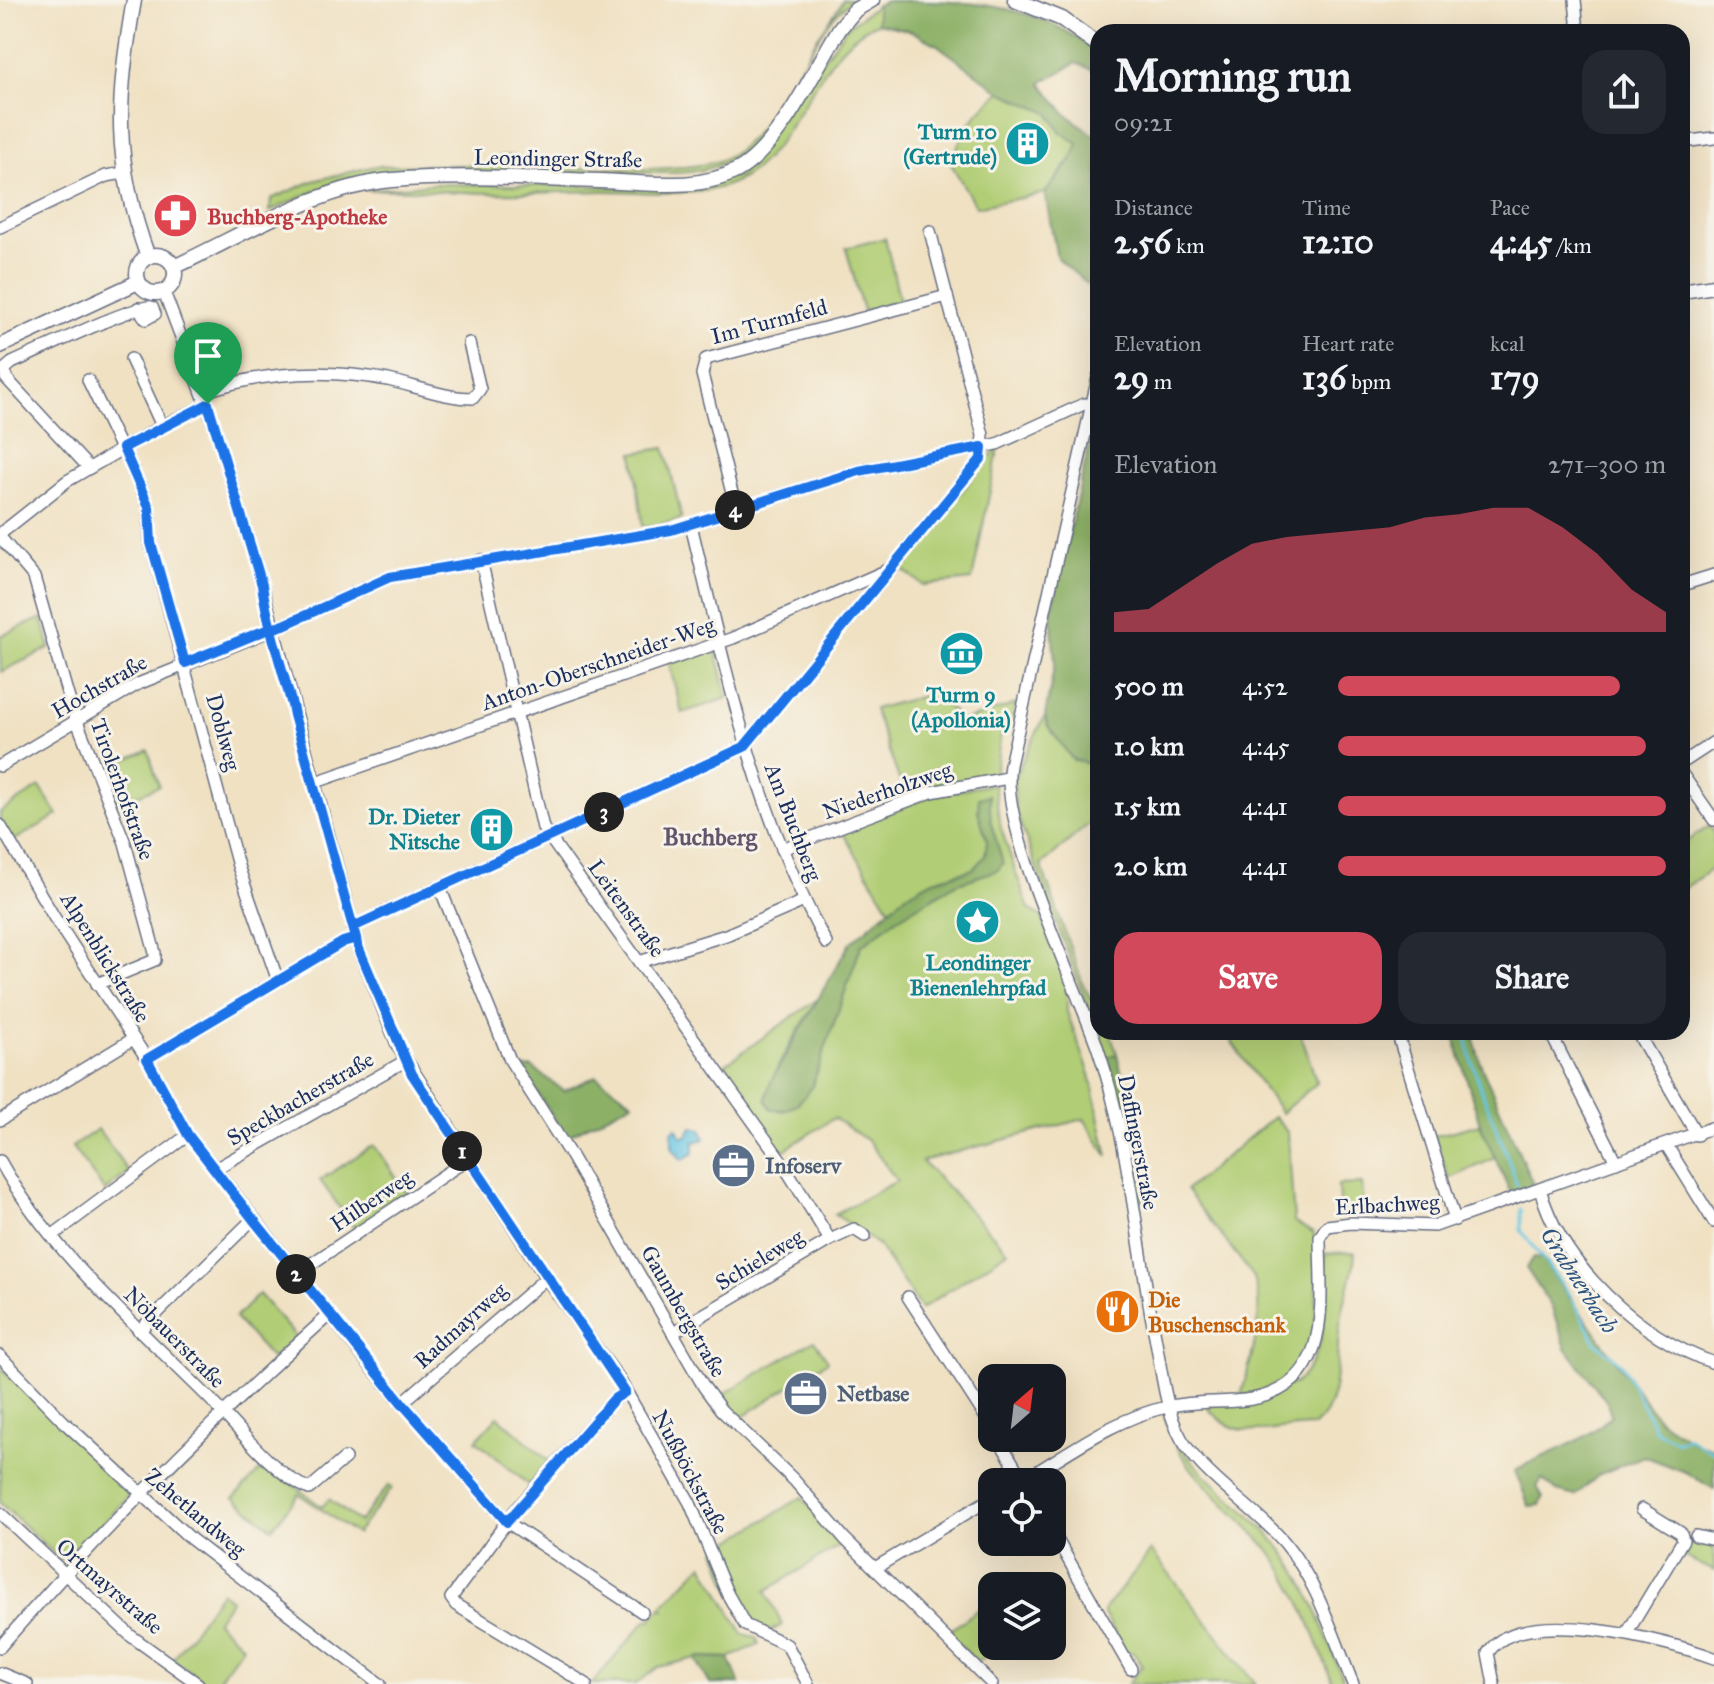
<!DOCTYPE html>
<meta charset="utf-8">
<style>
:root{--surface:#171b24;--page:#242831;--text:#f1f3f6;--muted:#9ea1a6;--accent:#d1495b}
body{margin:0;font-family:"IM FELL Great Primer",serif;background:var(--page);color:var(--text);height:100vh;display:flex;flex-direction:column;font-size:30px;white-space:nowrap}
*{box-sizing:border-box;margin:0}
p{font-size:26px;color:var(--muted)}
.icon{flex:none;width:44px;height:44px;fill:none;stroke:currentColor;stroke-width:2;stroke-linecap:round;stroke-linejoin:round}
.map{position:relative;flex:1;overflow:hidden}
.sheet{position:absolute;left:1090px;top:24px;width:600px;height:1016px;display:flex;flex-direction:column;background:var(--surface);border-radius:24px;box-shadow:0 8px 32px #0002}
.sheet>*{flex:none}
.needle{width:52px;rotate:28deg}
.tools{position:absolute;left:978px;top:1364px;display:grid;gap:16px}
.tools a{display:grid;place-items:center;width:88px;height:88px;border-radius:16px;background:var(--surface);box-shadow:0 8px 32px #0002;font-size:40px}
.pin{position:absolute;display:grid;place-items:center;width:68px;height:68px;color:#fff;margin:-82px -34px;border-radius:50% 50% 50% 0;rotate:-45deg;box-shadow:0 0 8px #0007}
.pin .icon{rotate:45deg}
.km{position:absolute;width:40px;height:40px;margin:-20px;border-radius:50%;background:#222;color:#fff;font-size:22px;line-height:40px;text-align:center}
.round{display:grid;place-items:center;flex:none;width:84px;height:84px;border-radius:24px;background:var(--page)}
.head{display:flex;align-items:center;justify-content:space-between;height:136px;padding:0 24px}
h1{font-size:44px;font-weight:800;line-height:60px}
.stats{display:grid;grid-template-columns:repeat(3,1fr);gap:12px;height:136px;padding:8px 24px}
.stats div{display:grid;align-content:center}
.stats b{font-size:34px;font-weight:800}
.stats small{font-size:22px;font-weight:400}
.stats p{font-size:22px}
.chart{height:224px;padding:16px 24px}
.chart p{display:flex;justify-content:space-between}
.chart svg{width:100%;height:144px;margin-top:8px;fill:var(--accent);opacity:.7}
.primary-button{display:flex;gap:16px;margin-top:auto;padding:16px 24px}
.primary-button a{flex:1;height:92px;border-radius:24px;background:var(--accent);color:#fff;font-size:32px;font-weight:800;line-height:92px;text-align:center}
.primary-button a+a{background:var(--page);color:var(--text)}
ul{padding:0 24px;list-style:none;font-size:26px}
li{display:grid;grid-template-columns:128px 96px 1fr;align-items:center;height:60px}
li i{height:20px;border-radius:10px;background:var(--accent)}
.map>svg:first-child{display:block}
.green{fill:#b1cd74;stroke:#667e69;stroke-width:2}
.forest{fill:#8cb066;stroke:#547062;stroke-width:2}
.water{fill:#65c6e3;stroke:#407aa0;stroke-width:2}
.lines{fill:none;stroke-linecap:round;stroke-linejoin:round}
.stream{stroke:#65c6e3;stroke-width:3}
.minor-casing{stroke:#666d81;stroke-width:14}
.tertiary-casing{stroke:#666d81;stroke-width:17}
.minor{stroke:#fff;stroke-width:11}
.tertiary{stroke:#fff;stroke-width:14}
.route-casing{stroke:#fff;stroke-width:16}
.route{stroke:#1a73e8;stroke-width:10}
.labels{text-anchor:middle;stroke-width:6;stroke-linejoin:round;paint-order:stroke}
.culture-label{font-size:22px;font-weight:bold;fill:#0d838f;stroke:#f7f3e8;text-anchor:end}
.street-label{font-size:22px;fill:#1b2f5e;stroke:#f7f3e8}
.health-label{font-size:22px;font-weight:bold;fill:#be3a42;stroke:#f7f3e8;text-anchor:start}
.service-label{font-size:22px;font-weight:bold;fill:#4e5e75;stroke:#f7f3e8;text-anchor:start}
.food-label{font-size:22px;font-weight:bold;fill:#c56008;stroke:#f7f3e8;text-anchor:start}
.neighbourhood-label{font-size:24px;font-weight:bold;fill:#62556c;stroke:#f7f3e8}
.water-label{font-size:24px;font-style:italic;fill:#2e557f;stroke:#f7f3e8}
</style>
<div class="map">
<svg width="1714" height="1684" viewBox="0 0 1714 1684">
<rect width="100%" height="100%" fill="#f7f3e8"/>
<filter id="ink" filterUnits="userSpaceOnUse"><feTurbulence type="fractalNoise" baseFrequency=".0125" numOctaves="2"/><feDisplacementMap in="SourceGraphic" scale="16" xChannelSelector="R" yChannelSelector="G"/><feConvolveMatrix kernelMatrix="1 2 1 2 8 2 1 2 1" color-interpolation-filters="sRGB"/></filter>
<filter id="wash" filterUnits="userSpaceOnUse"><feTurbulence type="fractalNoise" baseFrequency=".006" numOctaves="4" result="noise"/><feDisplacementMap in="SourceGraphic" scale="32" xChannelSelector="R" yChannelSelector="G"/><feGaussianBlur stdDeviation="1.8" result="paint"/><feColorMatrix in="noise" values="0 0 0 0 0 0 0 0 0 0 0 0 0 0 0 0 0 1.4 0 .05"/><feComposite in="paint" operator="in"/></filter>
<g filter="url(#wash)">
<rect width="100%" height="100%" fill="#f0e1c3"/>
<!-- green -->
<g class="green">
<path d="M843 0H852C778 56 796 167 678 173L389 171 340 180 270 211 271 199 313 181 375 166 496 165 500 156C519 154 540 164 560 166 594 170 695 172 724 159 741 151 753 136 765 122Z"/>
<path d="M877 5V23C821 46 801 131 754 170 714 204 650 190 601 191 563 192 524 194 486 193 445 192 405 188 365 190L436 184 649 187 739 176 846 28Z"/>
<path d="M1001 92 1049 113 1060 131 1078 144 1077 151 1045 193 976 207 951 164C962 131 974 113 1001 92Z"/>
<path d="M885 238 900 301 863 311 846 248Z"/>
<path d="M999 446 972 580 923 585 899 567Z"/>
<path d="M665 448 682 519 643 528 633 453Z"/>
<path d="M42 618 50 648 1 672 0 636Z"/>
<path d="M712 648 716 650 728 698 682 713 669 664Z"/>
<path d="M934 693 962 721 1016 704 1011 727 1001 733 995 774 933 786 905 796 874 709Z"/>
<path d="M1045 716 1048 726 1073 760 1098 766V816L1041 865 1083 984 1098 1012V1032H1110L1117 1054 1106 1058 1015 809 1014 777Z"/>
<path d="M148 750 159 786 117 804 103 769Z"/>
<path d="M994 784 1000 825 1016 873 1029 909 1041 916 1067 983V1012L1090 1074 1108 1157 1084 1119 922 1161 1008 1251 921 1309 878 1245 835 1214 897 1181 868 1141 834 1118 780 1153 721 1067 818 999C804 1024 759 1083 771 1109L785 1111 812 1086 861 946 896 919 842 832 933 795Z"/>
<path d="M40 787 58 815 13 841 0 821V812Z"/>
<path d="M1709 826 1714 832V867L1682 890V845Z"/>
<path d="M1225 1032H1300L1317 1083 1281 1113Z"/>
<path d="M1274 1117 1288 1133 1294 1222 1313 1233 1316 1239C1316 1309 1330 1381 1241 1396 1251 1358 1267 1314 1253 1276L1186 1190Z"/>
<path d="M1480 1124 1495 1158 1449 1179 1434 1136Z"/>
<path d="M98 1129 129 1172 105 1191 72 1147Z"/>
<path d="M374 1145 407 1193 355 1229 320 1180Z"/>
<path d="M1362 1184 1365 1215 1340 1216 1338 1185Z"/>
<path d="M1355 1252C1354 1278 1343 1300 1340 1325 1335 1357 1342 1403 1314 1426 1272 1426 1239 1446 1207 1407L1296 1383C1332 1348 1324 1300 1325 1253Z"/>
<path d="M259 1294 296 1337 272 1359 235 1318Z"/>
<path d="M814 1340 828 1361 738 1420 717 1398Z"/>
<path d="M0 1367 129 1492 127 1498 70 1559 61 1560 0 1503Z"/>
<path d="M1164 1413C1185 1473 1241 1499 1279 1546 1311 1585 1326 1638 1345 1684H1333C1316 1640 1302 1595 1274 1557 1239 1509 1176 1474 1164 1413Z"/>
<path d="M498 1416 550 1462 529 1485 476 1440Z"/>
<path d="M266 1464 322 1507 329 1499 359 1522 389 1485 392 1488 356 1534 299 1494 272 1528 234 1498Z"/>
<path d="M802 1497 842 1544 766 1591 782 1625 769 1632C735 1617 728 1583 716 1550Z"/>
<path d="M1694 1538 1714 1543V1571L1679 1554Z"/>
<path d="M1151 1551 1256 1684H1128L1142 1666 1134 1653 1126 1652 1103 1612Z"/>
<path d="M703 1564 743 1634 756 1637 759 1644 729 1658 701 1657 658 1667 636 1684H592L646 1620H651L659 1609 664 1610 661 1607Z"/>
<path d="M221 1592 231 1600 216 1621 243 1646 215 1684H208L173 1659Z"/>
<path d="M992 1599V1646H1001L977 1662 947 1633Z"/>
</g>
<!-- forest -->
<g class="forest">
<path d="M887 1C961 0 1043 2 1098 55V72L1076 63 1041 83 1066 114 1094 135 1098 132V233L1092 288 1057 258 1045 193 1071 161 1078 144 1060 131 1049 113 1001 92 936 44 912 31 877 23V5Z"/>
<path d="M1098 408V766L1073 760 1048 726 1045 716 1055 662 1051 613Z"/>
<path d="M989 795 991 823 1003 863 998 870 956 884 896 919 861 946 812 1086C800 1103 793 1113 771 1109L766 1099 771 1081 850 943 906 895 933 880 973 869 985 856 987 840 978 812 979 798Z"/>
<path d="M1453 1032H1472L1482 1068 1533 1184 1512 1196 1480 1124Z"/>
<path d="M1117 1054 1129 1103 1144 1201 1138 1202 1126 1131 1106 1058Z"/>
<path d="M532 1067 564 1091 596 1076 633 1102 566 1137 521 1068Z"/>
<path d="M1534 1258 1542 1259 1659 1420 1694 1442 1714 1448V1489L1685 1472 1644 1456 1600 1474 1575 1496 1557 1491 1542 1479 1537 1487 1543 1498 1540 1505 1529 1506 1515 1471C1547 1451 1586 1444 1611 1415L1607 1402 1566 1348 1551 1306 1526 1268Z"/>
<path d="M701 1657 729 1658 740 1684H710L695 1658Z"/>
</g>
<!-- water -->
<path class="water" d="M692 1127 701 1129 705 1139 694 1142V1153L682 1160 672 1148V1131L676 1128 681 1136H687Z"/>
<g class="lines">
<!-- stream -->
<g class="stream">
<path d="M1465 1032C1475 1085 1501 1133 1517 1185"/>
<path d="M1521 1209V1230L1526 1237 1570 1295 1596 1343 1622 1364 1656 1431 1678 1442 1687 1437 1714 1452"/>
</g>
</g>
</g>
<g filter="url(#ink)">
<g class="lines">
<defs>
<g id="minor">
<path d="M1575 0 1578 32"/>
<path d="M1682 142 1714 138"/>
<path d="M0 227 106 176 124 173"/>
<path d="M164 292 215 427 262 585 359 949 398 1047 546 1278 619 1379 690 1503 727 1593 745 1625 787 1645 808 1684"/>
<path d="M131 359 162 426"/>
<path d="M1098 377 1010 765C999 825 1074 981 1097 1046 1129 1138 1136 1240 1155 1336 1161 1367 1164 1401 1177 1430 1196 1473 1254 1506 1285 1543 1318 1583 1333 1636 1353 1684"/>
<path d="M88 380 121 449"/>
<path d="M203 392C263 372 325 368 388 380 416 386 444 398 473 398L480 389 469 343"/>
<path d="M123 448 149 507 150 540 238 866 278 981"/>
<path d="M89 468 6 378 5 369 12 363C35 353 137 303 152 307L155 314 146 319 138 308"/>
<path d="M736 509 702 374 706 359 947 296"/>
<path d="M691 525C726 671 754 809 826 943"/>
<path d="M0 534 67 481 162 426 208 404"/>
<path d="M0 537 34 577 71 706 125 843 155 953V960L97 984"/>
<path d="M481 560 543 828 780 1159 830 1240"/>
<path d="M1682 585 1714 575"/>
<path d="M1682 763 1714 742"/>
<path d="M0 766 138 684 284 625 390 577 671 530 859 471 997 444 1084 404 1094 405"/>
<path d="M1682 774 1714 820"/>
<path d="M313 783 733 638 890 569"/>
<path d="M0 825 54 917 147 1059 188 1135 372 1368 507 1522 642 1612"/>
<path d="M782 849 931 792 1008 778"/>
<path d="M440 888 510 1060 571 1156 704 1387 721 1410 794 1480 845 1539 992 1684"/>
<path d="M353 927 744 747 981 459 983 435 930 231"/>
<path d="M642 961 726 935 804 901"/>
<path d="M1397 1032 1455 1220"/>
<path d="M1550 1032 1616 1162"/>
<path d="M1637 1032 1697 1135"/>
<path d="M147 1059 343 942 356 938"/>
<path d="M0 1120 133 1039"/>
<path d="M1667 1146 1714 1222"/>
<path d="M0 1161C51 1253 136 1325 210 1399 239 1428 271 1472 309 1489L345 1458"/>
<path d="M215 1169 405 1061"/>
<path d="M1540 1189C1562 1267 1639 1337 1714 1363"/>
<path d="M53 1235 188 1135"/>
<path d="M296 1274 468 1159"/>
<path d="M908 1297 992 1427"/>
<path d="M139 1331 253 1219"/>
<path d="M674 1332 830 1240 854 1229 865 1236"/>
<path d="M0 1356 64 1422 191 1539 380 1684"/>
<path d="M402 1403 546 1278"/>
<path d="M998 1438 1024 1482"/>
<path d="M1020 1482C1066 1455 1114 1418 1167 1407 1195 1400 1224 1404 1252 1399 1335 1384 1320 1299 1320 1237L1327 1226 1351 1223 1435 1226 1714 1127"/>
<path d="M0 1513 131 1636 198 1684"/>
<path d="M1052 1531 1131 1669"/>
<path d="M1696 1536 1714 1540"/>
<path d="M875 1568 992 1498"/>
<path d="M1627 1633 1683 1540 1681 1533 1642 1509"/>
<path d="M0 1647C103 1528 212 1420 329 1315"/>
<path d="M0 1673 27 1684"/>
<path d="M586 1684 456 1605 451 1598 514 1512 614 1399 625 1392"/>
<path d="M1494 1684 1488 1653C1519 1602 1668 1641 1714 1658"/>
</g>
<g id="tertiary">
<path d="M134 0C117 100 112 159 148 257"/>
<path d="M1015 0 1062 19 1098 45"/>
<circle cx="156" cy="274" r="19"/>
<path d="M174 267C241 236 319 186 393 180 461 174 531 179 600 181 643 182 698 192 738 170 780 146 814 70 840 28L855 10 872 0"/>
<path d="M1682 291 1714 286"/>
<path d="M0 346 138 282"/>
</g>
</defs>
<!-- minor casing -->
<use href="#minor" class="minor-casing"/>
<!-- tertiary casing -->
<use href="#tertiary" class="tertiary-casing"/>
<!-- minor -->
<use href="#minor" class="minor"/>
<!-- tertiary -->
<use href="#tertiary" class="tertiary"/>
</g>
</g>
<g class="lines" filter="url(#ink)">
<defs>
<path id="route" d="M208 404 262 585C268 626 281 665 292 705L294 715 347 906C351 920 355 934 359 949L412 1074 625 1392 614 1399 507 1522 402 1403 253 1219 188 1135 147 1059 343 942 356 938 353 927 744 747 981 459 982 447 859 471 671 530 390 577 284 625 261 632 185 663 151 543 149 507 123 448 208 404"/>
</defs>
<!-- route casing -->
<use href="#route" class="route-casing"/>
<!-- route -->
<use href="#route" class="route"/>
</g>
<!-- icons -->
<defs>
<symbol id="building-disc" viewBox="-11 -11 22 22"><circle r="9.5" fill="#0f9aa8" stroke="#f7f3e8"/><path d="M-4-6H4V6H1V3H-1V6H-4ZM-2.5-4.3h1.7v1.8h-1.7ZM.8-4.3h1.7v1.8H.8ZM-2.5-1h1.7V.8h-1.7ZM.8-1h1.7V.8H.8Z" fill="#fff"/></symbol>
<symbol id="pharmacy-disc" viewBox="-11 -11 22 22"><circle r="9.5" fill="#e0444e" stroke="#f7f3e8"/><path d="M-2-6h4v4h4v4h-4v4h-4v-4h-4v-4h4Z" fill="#fff"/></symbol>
<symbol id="museum-disc" viewBox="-11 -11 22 22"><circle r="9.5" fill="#0f9aa8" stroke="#f7f3e8"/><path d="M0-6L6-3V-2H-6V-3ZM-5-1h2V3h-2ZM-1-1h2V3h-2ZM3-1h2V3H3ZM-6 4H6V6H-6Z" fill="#fff"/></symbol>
<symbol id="sight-disc" viewBox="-11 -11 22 22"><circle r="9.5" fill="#0f9aa8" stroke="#f7f3e8"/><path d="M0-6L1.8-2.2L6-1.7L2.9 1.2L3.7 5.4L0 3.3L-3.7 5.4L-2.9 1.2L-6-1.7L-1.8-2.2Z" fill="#fff"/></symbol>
<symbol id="office-disc" viewBox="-11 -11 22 22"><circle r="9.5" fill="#5c6f8a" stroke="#f7f3e8"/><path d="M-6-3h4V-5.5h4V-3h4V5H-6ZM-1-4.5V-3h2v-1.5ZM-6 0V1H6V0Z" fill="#fff"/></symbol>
<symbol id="restaurant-disc" viewBox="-11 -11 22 22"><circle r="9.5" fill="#e8710a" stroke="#f7f3e8"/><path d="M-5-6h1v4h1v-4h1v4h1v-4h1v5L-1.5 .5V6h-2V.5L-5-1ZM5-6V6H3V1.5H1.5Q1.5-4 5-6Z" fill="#fff"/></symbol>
</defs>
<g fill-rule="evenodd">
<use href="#building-disc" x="1002" y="118" width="51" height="51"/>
<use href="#pharmacy-disc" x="150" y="190" width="51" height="51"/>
<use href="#museum-disc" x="936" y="628" width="51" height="51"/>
<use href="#building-disc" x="466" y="804" width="51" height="51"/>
<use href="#sight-disc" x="952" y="896" width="51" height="51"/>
<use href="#office-disc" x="708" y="1140" width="51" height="51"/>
<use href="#restaurant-disc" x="1092" y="1286" width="51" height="51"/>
<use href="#office-disc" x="780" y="1368" width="51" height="51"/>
</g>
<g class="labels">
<!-- culture labels -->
<g class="culture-label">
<text x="997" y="139">Turm 10<tspan x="997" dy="25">(Gertrude)</tspan></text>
<text x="961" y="702" text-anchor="middle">Turm 9<tspan x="961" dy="25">(Apollonia)</tspan></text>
<text x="460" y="824">Dr. Dieter<tspan x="460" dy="25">Nitsche</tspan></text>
<text x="978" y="970" text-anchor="middle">Leondinger<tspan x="978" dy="25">Bienenlehrpfad</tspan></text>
</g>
<!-- street labels -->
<g class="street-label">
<text transform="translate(558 158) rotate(1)" y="8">Leondinger Straße</text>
<text transform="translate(769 321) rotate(-15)" y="8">Im Turmfeld</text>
<text transform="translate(598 663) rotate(-19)" y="8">Anton-Oberschneider-Weg</text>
<text transform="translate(99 686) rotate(-30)" y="8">Hochstraße</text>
<text transform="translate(224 732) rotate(75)" y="8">Doblweg</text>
<text transform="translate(123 789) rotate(70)" y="8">Tirolerhofstraße</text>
<text transform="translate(887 790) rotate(-19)" y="8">Niederholzweg</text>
<text transform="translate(794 822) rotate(69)" y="8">Am Buchberg</text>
<text transform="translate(627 908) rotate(54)" y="8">Leitenstraße</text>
<text transform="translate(106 957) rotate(58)" y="8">Alpenblickstraße</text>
<text transform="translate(300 1098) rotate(-30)" y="8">Speckbacherstraße</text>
<text transform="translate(1139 1142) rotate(79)" y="8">Daffingerstraße</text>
<text transform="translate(371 1200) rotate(-34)" y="8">Hilberweg</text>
<text transform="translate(1387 1204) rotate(-3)" y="8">Erlbachweg</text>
<text transform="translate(759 1259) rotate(-31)" y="8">Schieleweg</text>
<text transform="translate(684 1311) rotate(60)" y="8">Gaumbergstraße</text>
<text transform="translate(460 1325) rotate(-42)" y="8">Radmayrweg</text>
<text transform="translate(175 1337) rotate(45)" y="8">Nöbauerstraße</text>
<text transform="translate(691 1472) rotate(62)" y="8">Nußböckstraße</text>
<text transform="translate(196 1512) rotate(40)" y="8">Zehetlandweg</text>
<text transform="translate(110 1586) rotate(41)" y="8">Ortmayrstraße</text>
</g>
<!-- health labels -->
<g class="health-label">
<text x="207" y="224">Buchberg-Apotheke</text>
</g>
<!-- service labels -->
<g class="service-label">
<text x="765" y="1173">Infoserv</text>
<text x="837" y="1401">Netbase</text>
</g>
<!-- food labels -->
<g class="food-label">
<text x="1148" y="1307">Die<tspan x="1148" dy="25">Buschenschank</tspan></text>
</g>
<!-- neighbourhood labels -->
<g class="neighbourhood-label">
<text x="710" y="845">Buchberg</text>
</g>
<!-- water labels -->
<g class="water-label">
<text transform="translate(1579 1280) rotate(57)" y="8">Grabnerbach</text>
</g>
</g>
</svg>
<div class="tools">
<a><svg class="needle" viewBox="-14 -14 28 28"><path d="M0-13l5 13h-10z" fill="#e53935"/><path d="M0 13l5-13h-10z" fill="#9ea1a6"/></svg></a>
<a><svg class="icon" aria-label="locate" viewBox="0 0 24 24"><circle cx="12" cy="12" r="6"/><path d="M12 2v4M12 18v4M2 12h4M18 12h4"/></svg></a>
<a><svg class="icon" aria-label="layers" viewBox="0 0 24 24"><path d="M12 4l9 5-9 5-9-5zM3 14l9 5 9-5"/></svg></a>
</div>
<div class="pin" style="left:208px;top:404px;background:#1e9e55"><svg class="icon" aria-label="arrive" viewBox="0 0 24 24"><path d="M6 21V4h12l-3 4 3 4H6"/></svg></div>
<b class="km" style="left:462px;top:1151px">1</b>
<b class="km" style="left:296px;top:1274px">2</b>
<b class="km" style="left:604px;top:812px">3</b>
<b class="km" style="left:735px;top:510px">4</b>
<section class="sheet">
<div class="head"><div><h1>Morning run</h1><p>09:21</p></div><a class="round"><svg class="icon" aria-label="share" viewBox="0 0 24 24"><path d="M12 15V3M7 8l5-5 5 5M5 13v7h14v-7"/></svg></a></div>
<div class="stats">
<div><p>Distance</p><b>2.56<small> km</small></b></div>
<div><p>Time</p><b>12:10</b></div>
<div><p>Pace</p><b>4:45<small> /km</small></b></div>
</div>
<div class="stats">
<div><p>Elevation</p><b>29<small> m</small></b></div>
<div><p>Heart rate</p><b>136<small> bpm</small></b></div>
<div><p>kcal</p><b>179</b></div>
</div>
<div class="chart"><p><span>Elevation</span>271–300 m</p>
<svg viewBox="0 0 160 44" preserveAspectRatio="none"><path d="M0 44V38L10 37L20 30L30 23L40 17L50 15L60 14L70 13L80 12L90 9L100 8L110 6L120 6L130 12L140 20L150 31L160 38V44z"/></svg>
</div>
<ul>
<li><b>500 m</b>4:52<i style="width:86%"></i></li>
<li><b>1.0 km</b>4:45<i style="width:94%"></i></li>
<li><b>1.5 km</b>4:41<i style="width:100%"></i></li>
<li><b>2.0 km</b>4:41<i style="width:100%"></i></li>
</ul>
<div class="primary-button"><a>Save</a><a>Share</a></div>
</section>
</div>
